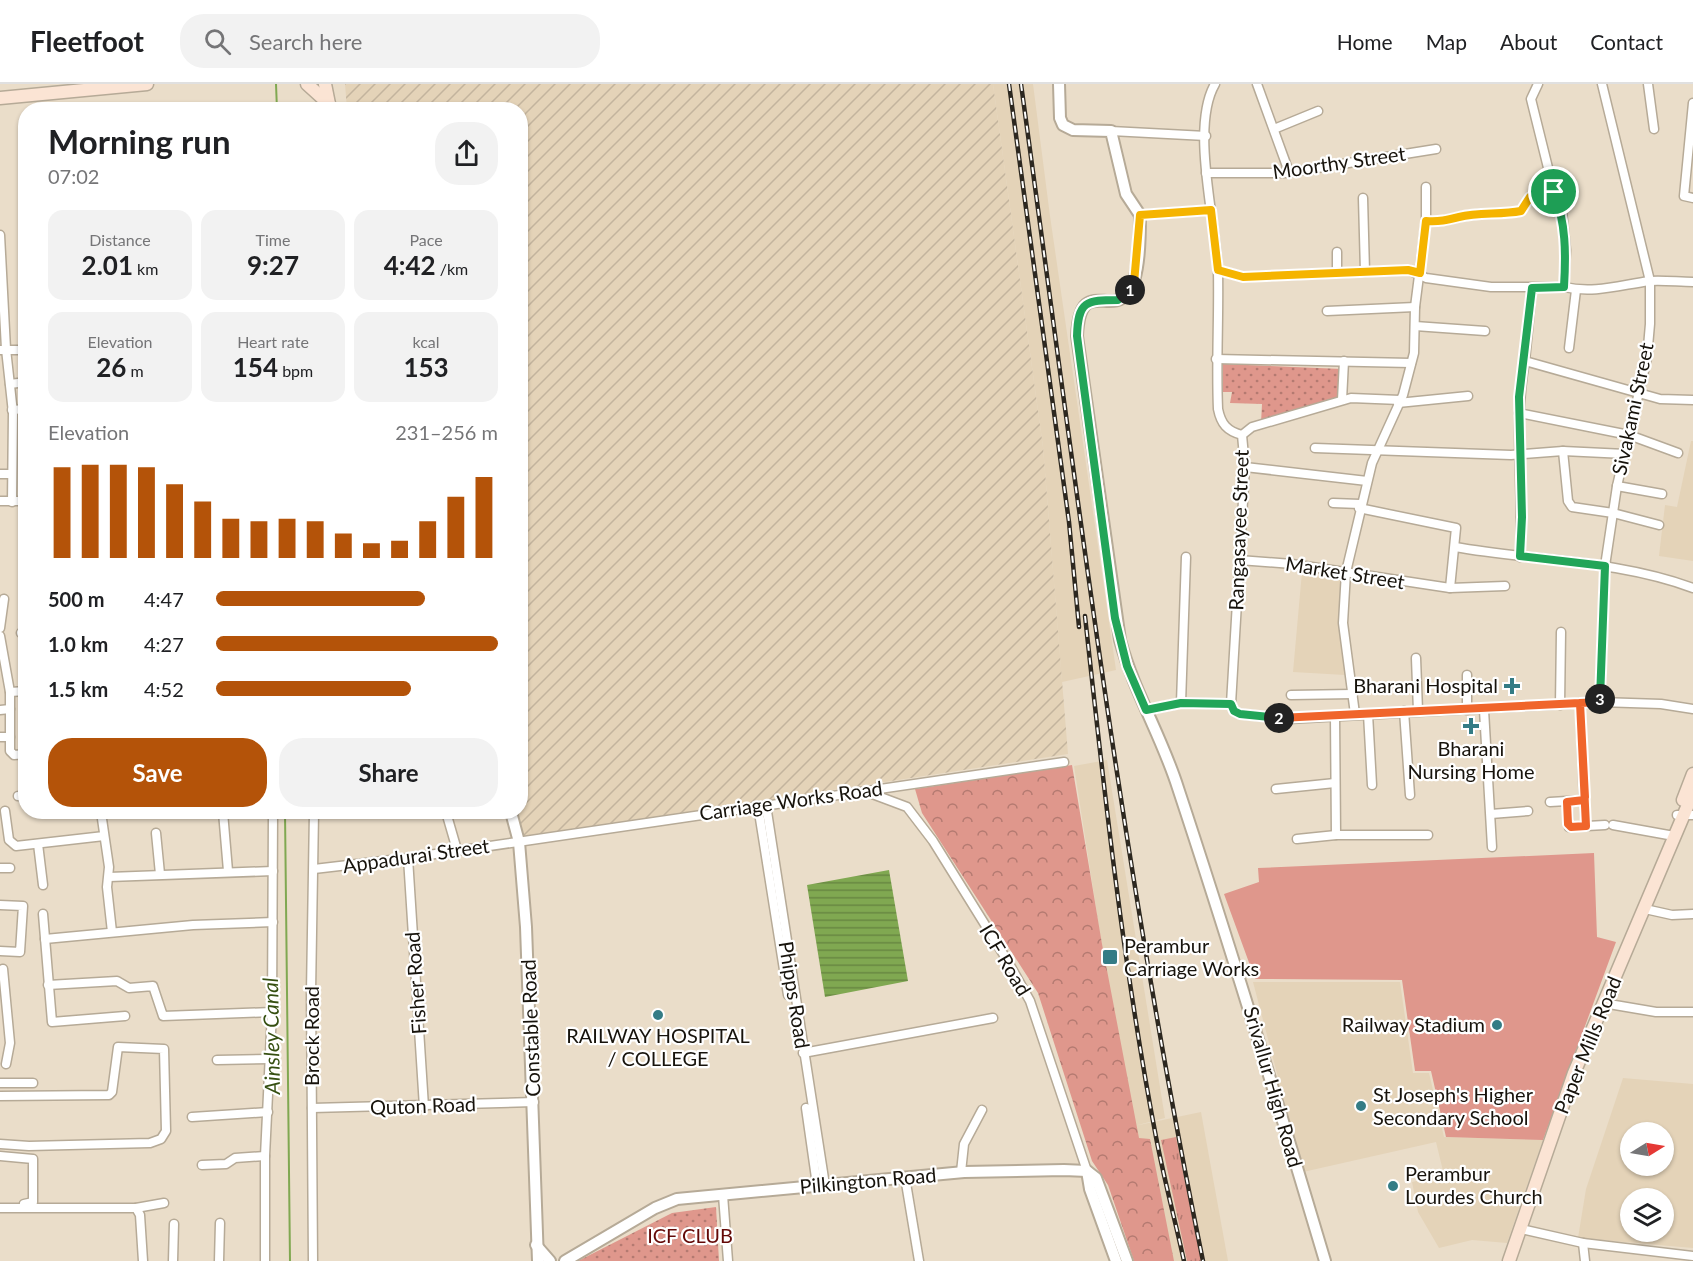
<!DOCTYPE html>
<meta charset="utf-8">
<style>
:root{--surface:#fff;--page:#f2f2f2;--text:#202124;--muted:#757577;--line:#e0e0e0;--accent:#b45309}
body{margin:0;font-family:Lato,sans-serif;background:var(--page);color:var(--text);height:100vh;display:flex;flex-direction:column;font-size:22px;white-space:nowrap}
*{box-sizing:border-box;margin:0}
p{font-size:20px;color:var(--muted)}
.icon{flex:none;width:33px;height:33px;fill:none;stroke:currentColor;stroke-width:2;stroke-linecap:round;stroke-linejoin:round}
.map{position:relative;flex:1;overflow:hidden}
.side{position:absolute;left:18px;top:18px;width:510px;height:717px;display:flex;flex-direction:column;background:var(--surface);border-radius:24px;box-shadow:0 2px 4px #0004}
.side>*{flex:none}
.needle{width:39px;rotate:79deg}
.controls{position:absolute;left:1620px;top:1038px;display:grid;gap:12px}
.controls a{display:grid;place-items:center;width:54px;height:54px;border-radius:50%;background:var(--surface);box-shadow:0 2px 4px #0004;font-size:30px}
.pin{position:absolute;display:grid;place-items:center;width:51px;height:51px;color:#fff;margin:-26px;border:3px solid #fff;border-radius:50%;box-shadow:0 2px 6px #0007}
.km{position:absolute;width:30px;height:30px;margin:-15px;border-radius:50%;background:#222;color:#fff;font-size:16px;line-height:30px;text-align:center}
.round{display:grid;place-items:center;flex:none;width:63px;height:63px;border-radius:24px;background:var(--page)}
.headline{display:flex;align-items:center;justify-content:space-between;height:102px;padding:0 30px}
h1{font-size:33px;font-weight:700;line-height:45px}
.stats{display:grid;grid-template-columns:repeat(3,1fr);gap:9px;height:102px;padding:6px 30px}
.stats div{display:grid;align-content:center;border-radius:15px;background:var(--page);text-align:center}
.stats b{font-size:26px;font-weight:700}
.stats small{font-size:16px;font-weight:400}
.stats p{font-size:16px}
.chart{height:168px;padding:12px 30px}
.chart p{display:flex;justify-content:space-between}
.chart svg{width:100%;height:108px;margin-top:6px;stroke:var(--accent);stroke-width:6}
.cta{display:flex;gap:12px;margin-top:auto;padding:12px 30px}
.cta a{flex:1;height:69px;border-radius:24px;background:var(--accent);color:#fff;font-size:24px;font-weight:700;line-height:69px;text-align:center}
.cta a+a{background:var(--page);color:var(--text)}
ul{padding:0 30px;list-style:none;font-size:20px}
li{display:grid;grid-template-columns:96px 72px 1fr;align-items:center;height:45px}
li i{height:15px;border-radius:8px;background:var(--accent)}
header{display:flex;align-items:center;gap:36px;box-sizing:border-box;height:84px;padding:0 30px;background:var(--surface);border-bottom:2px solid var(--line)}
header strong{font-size:28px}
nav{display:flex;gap:33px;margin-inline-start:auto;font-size:21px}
.search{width:420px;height:54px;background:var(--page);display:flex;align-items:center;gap:15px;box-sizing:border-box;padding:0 21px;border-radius:24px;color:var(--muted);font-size:22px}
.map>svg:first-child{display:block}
.built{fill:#e4d3b8;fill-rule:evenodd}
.industrial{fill:url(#industrial-furrows)}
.grass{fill:url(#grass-tufts)}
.forest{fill:url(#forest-crowns)}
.park{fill:url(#park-dots)}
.pitch{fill:#df978c}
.water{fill:url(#water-rules)}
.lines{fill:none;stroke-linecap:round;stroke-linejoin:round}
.stream{stroke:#80a851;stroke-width:2}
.minor-casing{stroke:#b6aa97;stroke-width:11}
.tertiary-casing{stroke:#b6aa97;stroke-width:14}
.secondary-casing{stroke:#b6aa97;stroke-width:15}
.minor{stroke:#fff;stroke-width:8}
.tertiary{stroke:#fff;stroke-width:10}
.secondary{stroke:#fbe4d4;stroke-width:12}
.rail-casing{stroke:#2d2820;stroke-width:4.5}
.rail{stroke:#fff;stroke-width:2;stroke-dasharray:7;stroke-linecap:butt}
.split-1-casing{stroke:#fff;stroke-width:12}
.split-2-casing{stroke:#fff;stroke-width:12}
.split-3-casing{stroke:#fff;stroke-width:12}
.split-4-casing{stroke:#fff;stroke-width:12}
.split-1{stroke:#f5b400;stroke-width:8}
.split-2{stroke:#22a559;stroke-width:8}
.split-3{stroke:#f0652b;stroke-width:8}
.split-4{stroke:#22a559;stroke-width:8}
.poi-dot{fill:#347c85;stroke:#fff;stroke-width:2}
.labels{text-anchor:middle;stroke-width:4.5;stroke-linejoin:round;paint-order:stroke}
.street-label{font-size:20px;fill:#17130c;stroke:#fff}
.poi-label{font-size:20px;fill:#17130c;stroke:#fff;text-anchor:start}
.park-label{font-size:20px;fill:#640907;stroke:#fff}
.water-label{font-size:21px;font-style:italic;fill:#354f11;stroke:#fff}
</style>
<header>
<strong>Fleetfoot</strong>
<div class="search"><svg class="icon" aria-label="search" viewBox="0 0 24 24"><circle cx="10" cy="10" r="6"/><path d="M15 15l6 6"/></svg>Search here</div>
<nav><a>Home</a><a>Map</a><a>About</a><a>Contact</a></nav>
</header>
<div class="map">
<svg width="1693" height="1177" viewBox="0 0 1693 1177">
<defs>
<pattern id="industrial-furrows" width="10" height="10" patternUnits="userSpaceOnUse" patternTransform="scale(1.5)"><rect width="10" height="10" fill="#e4d3b8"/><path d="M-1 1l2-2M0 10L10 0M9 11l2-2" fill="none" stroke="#c3b49d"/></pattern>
<pattern id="grass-tufts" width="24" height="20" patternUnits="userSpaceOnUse" patternTransform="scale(1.5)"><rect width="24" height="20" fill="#df978c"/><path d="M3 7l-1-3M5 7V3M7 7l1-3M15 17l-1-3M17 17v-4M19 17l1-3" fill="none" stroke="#b47a71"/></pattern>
<pattern id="forest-crowns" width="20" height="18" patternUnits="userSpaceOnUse" patternTransform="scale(1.5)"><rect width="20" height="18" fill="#df978c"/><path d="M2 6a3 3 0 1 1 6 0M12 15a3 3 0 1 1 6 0" fill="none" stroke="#b47a71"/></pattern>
<pattern id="park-dots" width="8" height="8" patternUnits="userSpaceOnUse" patternTransform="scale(1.5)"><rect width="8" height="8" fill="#df978c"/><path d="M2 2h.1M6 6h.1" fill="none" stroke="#b47a71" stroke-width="1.8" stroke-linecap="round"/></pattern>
<pattern id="water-rules" width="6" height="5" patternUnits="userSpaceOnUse" patternTransform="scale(1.5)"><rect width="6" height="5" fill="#80a851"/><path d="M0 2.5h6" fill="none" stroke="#688842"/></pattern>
</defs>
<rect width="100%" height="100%" fill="#eaddc9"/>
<!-- built -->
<g class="built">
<path d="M993 0H1033L1050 132 1116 586 1062 598 1043 363Z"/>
<path d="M1691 357H1693V477L1659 472 1665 421 1677 423Z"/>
<path d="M1302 488 1349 497 1345 591 1293 588Z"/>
<path d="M1107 676 1165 1034 1134 1042 1201 1028 1228 1177H1145L1130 1043 1074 682Z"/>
<path d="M1253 898H1400L1413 989H1429L1444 1053 1543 1056 1507 1159 1472 1156 1439 1164 1418 1128 1412 1098 1444 1091 1436 1058 1303 1088Z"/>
<path d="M1623 994 1693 1000V1164L1578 1154 1586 1105ZM1630 1048H1664V1082H1630ZM1630 1114H1664V1148H1630Z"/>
</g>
<!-- industrial -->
<path class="industrial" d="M345 0H993L1043 363 1068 670 524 753 518 728H520V26L347 25Z"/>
<!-- grass -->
<path class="grass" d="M1176 1053 1201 1177H1187L1161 1056Z"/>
<!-- forest -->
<path class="forest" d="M1072 681 1102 860 1139 1054 1150 1055 1174 1177H1134L1108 1101 1092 1077 1038 909 922 729 915 705Z"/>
<!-- park -->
<g class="park">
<path d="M1223 280 1342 285 1341 312 1261 339 1262 320 1230 319 1232 308H1223Z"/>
<path d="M716 1123 719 1177H578L672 1129Z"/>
</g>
<!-- pitch -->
<path class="pitch" d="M1594 769 1597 853 1616 858 1543 1056 1446 1053 1431 987H1415L1402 896 1255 895 1224 810 1259 798 1258 784Z"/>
<!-- water -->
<path class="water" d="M889 786 908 897 825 913 807 801Z"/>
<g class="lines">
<!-- stream -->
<g class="stream">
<path d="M276 0 277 26"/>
<path d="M285 728 290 1177"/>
</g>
<defs>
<g id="minor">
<path d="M1215 0C1190 43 1216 138 1218 187 1219 233 1216 279 1218 325 1221 340 1227 347 1242 351L1245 383 1231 620"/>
<path d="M1257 0 1289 88"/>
<path d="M1538 0 1531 15 1554 108 1562 127 1566 166 1564 203"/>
<path d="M1648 0 1654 45"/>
<path d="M1693 19 1684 112 1693 114"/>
<path d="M1274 45 1318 27"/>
<path d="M1111 47 1206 52"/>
<path d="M1206 89H1286L1436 65"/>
<path d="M1363 114 1365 188"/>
<path d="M1140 131 1211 126"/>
<path d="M1426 137C1439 138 1447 136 1459 133 1479 128 1500 131 1521 127L1530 113 1554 108"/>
<path d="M0 151 6 265 13 329 12 418"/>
<path d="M1337 168V188"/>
<path d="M1218 186 1243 193 1409 186 1426 194 1491 203H1564C1594 210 1620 201 1650 197 1664 196 1679 198 1693 198"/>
<path d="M1532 204 1525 277 1660 315 1693 316"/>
<path d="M1327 227 1415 223"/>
<path d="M1415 242 1485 247"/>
<path d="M1569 264 1576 206"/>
<path d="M0 266H26"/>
<path d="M1216 275 1411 279"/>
<path d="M10 300 26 298"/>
<path d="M1342 316 1344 277"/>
<path d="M1398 319 1468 312"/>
<path d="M12 326 26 325"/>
<path d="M1519 329 1629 351 1678 369"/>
<path d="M1242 351 1252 343 1351 314 1400 316"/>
<path d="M1315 364 1511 371 1563 367 1625 370"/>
<path d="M1563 367 1568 417 1572 423 1613 429 1659 441"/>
<path d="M1245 383 1367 397"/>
<path d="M0 390H11"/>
<path d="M1617 402 1662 410"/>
<path d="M0 417H26"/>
<path d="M1333 419 1360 420"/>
<path d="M1359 424 1456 444 1450 504"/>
<path d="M1455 463C1535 477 1617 476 1693 504"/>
<path d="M1520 473C1524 407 1513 342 1525 277"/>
<path d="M1239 476 1292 480 1450 504 1505 502"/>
<path d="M0 544 4 515"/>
<path d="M21 549 26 548"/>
<path d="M0 552 10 608V667L14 671 26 670"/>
<path d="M1416 574 1418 627"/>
<path d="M1467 591V626"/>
<path d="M10 608 26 607"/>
<path d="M1291 611 1353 610"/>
<path d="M1600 618 1605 482 1617 402 1647 274 1650 240V197L1602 0"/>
<path d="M1181 619 1186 473"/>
<path d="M1560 621 1561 548"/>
<path d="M0 626 10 625"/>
<path d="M1146 626 1181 619 1231 620 1234 627 1240 630 1289 635 1600 618 1661 620 1693 625"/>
<path d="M1484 626 1492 763"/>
<path d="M1404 627 1410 711"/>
<path d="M1355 630 1343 539 1346 488 1372 379 1403 311 1414 269 1415 223 1426 137V103"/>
<path d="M1368 630 1372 701"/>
<path d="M1335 632 1336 751"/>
<path d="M0 653H10"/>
<path d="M1276 705 1335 699"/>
<path d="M867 708 907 723 933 757 1007 876 1030 917 1087 1087"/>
<path d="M18 712H26"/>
<path d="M1584 716 1586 742"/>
<path d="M1550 718 1584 716 1580 619"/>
<path d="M1567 718 1569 743 1605 741"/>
<path d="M766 721 825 1101"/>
<path d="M758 722 788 911"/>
<path d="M5 727 9 756 16 762 104 752"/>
<path d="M101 728 109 783 107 803 112 848"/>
<path d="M223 728 228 787"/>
<path d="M446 728 457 766"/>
<path d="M1491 730 1528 727"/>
<path d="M1677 731H1693"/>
<path d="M1613 741 1674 752"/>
<path d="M156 749 160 790"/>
<path d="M1297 755 1336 751H1428"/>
<path d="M38 760 43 801"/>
<path d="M408 774 424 1023"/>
<path d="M0 784H10"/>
<path d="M314 785 408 774 1064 678"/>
<path d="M109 793 273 787"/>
<path d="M0 821 23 822 20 868 0 867"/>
<path d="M1645 825 1672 831 1693 830"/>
<path d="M43 830 52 938 125 932"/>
<path d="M45 855 193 841 273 838"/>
<path d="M3 885 10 959 6 980"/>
<path d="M48 901 117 897 129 904 153 902 163 932 272 928"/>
<path d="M1603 919 1656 928H1693"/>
<path d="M803 969 993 934"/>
<path d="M217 976 270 975"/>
<path d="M0 999H33"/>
<path d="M0 1012 109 1011 112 1008 118 963 164 965 166 1047 161 1055 150 1059 29 1062 0 1060"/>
<path d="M312 1024 534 1018"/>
<path d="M806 1024 817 1101"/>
<path d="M192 1033 268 1028"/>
<path d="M0 1072 33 1075V1118L24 1120"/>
<path d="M202 1081 226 1080 235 1074 265 1072"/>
<path d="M961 1088 964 1060 982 1026"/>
<path d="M905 1093 919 1177"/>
<path d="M723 1111 728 1177"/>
<path d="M0 1124H136L140 1131 143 1177"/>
<path d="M136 1124 164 1119"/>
<path d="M1521 1145 1583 1159 1693 1172"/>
<path d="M1583 1159 1585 1177"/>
<path d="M173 1177 174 1140"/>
<path d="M219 1177 220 1139"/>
<path d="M265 1177V1072L272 928 273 728"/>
<path d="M313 1177 311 908 314 728"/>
</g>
<g id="tertiary">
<path d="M1059 0 1060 34 1063 41 1073 46 1111 47 1126 110 1140 131C1140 150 1140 194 1128 209 1110 232 1080 192 1077 252L1120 556C1134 608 1162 653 1178 704 1230 861 1278 1019 1325 1177"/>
<path d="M511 728 519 758 526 843 538 1177"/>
<path d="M1087 1087 1090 1105 1116 1177"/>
<path d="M536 1161 550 1177"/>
<path d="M565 1177 655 1124 677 1115 964 1088 1064 1086 1087 1087 1096 1094 1127 1177"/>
</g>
<g id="secondary">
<path d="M307 0 329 20"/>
<path d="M325 0 329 20"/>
<path d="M0 14 147 0"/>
<path d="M1683 716 1693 690"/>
<path d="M1509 1177 1574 989 1693 709"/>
</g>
</defs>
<!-- minor casing -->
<use href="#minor" class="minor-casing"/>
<!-- tertiary casing -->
<use href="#tertiary" class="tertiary-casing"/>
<!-- secondary casing -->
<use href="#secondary" class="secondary-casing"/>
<!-- minor -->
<use href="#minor" class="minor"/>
<!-- tertiary -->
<use href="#tertiary" class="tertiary"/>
<!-- secondary -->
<use href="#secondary" class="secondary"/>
<defs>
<g id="rail">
<path d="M1009 0 1069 438 1079 543"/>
<path d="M1021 0C1075 393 1123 788 1203 1177"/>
<path d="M1085 532C1104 706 1123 881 1156 1053 1164 1095 1175 1136 1184 1177"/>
</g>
</defs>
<!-- rail casing -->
<use href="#rail" class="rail-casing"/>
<!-- rail -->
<use href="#rail" class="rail"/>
</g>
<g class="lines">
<defs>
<path id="split-1" d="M1130 206 1134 199 1140 131 1211 126 1218 186 1243 193 1408 186 1420 189 1426 137C1439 138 1447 136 1459 133 1479 128 1500 131 1521 127L1530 113 1554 108"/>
<path id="split-2" d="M1130 206 1118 216C1086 216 1078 217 1077 252L1115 534 1127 582 1146 626 1181 619 1231 620 1234 627 1240 630 1279 634"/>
<path id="split-3" d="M1279 634 1580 619 1586 742 1571 743 1568 740 1567 718 1584 716 1585 713 1580 619 1600 618V615"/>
<path id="split-4" d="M1554 108C1566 139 1566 170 1564 203L1532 204 1519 313 1522 433 1520 472 1605 482 1600 615"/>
</defs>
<!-- split-1 casing -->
<use href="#split-1" class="split-1-casing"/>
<!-- split-2 casing -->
<use href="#split-2" class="split-2-casing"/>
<!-- split-3 casing -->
<use href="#split-3" class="split-3-casing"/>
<!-- split-4 casing -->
<use href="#split-4" class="split-4-casing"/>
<!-- split-1 -->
<use href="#split-1" class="split-1"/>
<!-- split-2 -->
<use href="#split-2" class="split-2"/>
<!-- split-3 -->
<use href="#split-3" class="split-3"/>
<!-- split-4 -->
<use href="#split-4" class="split-4"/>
</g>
<!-- markers -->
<g class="poi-dot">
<path d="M1509 593h6v6h6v6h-6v6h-6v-6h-6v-6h6z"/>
<path d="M1468 633h6v6h6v6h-6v6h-6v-6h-6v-6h6z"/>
<rect x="1102" y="865" width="16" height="16" rx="3"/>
<circle cx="658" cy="931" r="6"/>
<circle cx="1497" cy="941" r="6"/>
<circle cx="1361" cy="1022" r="6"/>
<circle cx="1393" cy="1102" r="6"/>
</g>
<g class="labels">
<!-- street labels -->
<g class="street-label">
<text transform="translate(1339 79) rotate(-8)" y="7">Moorthy Street</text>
<text transform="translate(1633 325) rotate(-78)" y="7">Sivakami Street</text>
<text transform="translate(1239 446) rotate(-88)" y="7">Rangasayee Street</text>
<text transform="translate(1345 489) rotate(9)" y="7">Market Street</text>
<text transform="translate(791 717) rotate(-8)" y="7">Carriage Works Road</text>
<text transform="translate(416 772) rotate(-8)" y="7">Appadurai Street</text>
<text transform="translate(1005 876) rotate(59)" y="7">ICF Road</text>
<text transform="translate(416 899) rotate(-94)" y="7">Fisher Road</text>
<text transform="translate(794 911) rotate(81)" y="7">Phipps Road</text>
<text transform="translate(531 944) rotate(-92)" y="7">Constable Road</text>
<text transform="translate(312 952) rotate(-90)" y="7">Brock Road</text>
<text transform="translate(1588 961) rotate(-68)" y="7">Paper Mills Road</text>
<text transform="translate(1273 1003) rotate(74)" y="7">Srivallur High Road</text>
<text transform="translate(423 1022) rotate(-2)" y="7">Quton Road</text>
<text transform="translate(868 1097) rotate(-5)" y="7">Pilkington Road</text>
</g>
<!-- poi labels -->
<g class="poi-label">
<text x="1498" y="609" text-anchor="end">Bharani Hospital</text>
<text x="1471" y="672" text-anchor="middle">Bharani<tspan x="1471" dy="23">Nursing Home</tspan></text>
<text x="1124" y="869">Perambur<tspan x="1124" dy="23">Carriage Works</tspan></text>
<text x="1485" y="948" text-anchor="end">Railway Stadium</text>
<text x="658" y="959" text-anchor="middle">RAILWAY HOSPITAL<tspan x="658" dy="23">/ COLLEGE</tspan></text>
<text x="1373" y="1018">St Joseph's Higher<tspan x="1373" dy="23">Secondary School</tspan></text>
<text x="1405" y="1097">Perambur<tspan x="1405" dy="23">Lourdes Church</tspan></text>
</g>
<!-- park labels -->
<g class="park-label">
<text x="690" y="1159">ICF CLUB</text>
</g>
<!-- water labels -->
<g class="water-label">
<text transform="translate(272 952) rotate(-91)" y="7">Ainsley Canal</text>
</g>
</g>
</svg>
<div class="controls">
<a><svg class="needle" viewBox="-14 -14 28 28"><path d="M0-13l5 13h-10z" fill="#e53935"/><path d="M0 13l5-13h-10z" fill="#757577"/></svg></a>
<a><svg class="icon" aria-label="layers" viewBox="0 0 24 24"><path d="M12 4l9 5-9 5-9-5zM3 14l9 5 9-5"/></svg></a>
</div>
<div class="pin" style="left:1554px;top:108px;background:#1e9e55"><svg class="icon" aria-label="arrive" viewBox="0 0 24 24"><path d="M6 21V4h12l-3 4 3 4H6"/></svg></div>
<b class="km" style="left:1130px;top:206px">1</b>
<b class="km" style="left:1279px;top:634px">2</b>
<b class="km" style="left:1600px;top:615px">3</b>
<section class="side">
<div class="headline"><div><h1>Morning run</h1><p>07:02</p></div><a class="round"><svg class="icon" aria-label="share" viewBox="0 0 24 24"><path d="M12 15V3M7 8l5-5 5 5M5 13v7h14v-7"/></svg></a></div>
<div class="stats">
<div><p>Distance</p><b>2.01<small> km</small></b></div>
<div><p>Time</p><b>9:27</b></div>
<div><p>Pace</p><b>4:42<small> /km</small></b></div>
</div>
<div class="stats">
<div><p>Elevation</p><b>26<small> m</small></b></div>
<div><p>Heart rate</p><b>154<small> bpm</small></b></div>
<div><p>kcal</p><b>153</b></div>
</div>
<div class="chart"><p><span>Elevation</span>231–256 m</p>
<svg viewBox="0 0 160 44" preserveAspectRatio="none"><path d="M5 44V7M15 44V6M25 44V6M35 44V7M45 44V14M55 44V21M65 44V28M75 44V29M85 44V28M95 44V29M105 44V34M115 44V38M125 44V37M135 44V29M145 44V19M155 44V11"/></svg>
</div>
<ul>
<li><b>500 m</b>4:47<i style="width:74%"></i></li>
<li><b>1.0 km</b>4:27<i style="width:100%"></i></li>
<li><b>1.5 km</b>4:52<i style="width:69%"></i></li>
</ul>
<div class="cta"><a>Save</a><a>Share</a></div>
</section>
</div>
